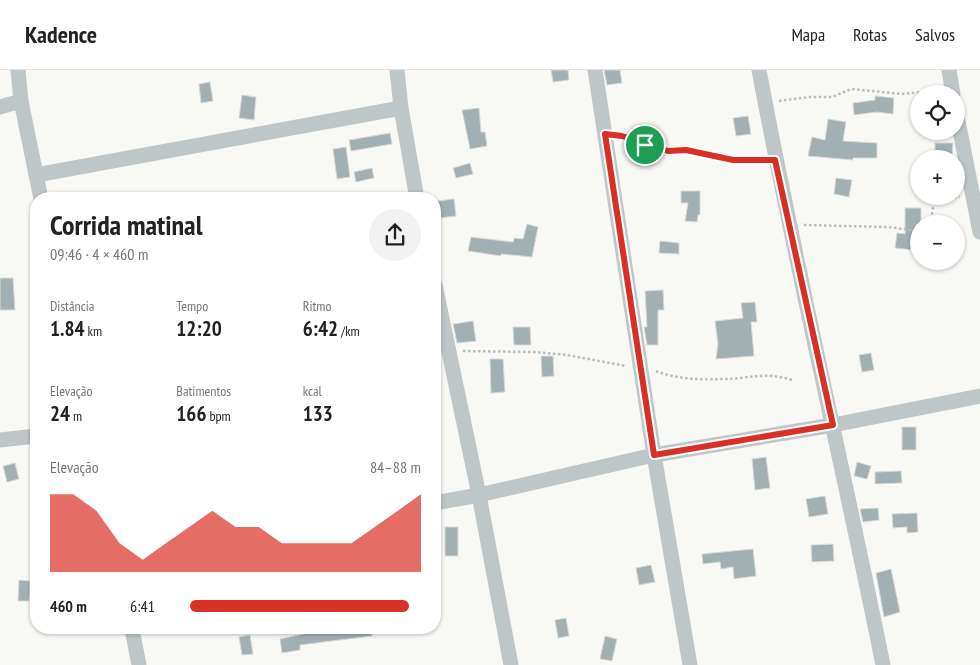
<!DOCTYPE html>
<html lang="pt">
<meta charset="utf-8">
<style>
:root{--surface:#fff;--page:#f2f2f2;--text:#222;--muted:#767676;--line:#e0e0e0;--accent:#d93025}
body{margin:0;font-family:"PT Sans Narrow",sans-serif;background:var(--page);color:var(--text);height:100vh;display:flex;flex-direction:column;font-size:19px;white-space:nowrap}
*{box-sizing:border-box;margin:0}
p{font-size:16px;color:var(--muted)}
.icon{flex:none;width:28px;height:28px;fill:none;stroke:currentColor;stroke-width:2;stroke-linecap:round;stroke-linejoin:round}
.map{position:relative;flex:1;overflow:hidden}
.drawer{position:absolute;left:30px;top:122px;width:411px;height:442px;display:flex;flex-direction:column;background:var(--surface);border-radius:20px;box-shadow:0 1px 4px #0004}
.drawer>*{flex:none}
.controls{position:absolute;left:910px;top:15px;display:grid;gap:10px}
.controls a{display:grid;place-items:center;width:55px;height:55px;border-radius:50%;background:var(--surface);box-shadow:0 1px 4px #0004;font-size:25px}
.pin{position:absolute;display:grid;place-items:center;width:42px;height:42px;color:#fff;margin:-21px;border:2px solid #fff;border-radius:50%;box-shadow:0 1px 5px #0007}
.round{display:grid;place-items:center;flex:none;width:52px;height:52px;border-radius:26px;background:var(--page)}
.overview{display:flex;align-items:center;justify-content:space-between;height:85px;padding:0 20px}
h1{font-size:28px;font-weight:600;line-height:38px}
.stats{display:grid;grid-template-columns:repeat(3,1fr);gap:8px;height:85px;padding:5px 20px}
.stats div{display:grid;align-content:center}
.stats b{font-size:21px;font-weight:600}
.stats small{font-size:14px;font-weight:400}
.stats p{font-size:14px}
.chart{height:140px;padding:10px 20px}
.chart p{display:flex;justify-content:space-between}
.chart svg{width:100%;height:90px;margin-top:5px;fill:var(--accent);opacity:.7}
ul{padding:0 20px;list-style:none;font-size:16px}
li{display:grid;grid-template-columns:80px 60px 1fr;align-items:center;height:38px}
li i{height:12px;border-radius:6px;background:var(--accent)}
header{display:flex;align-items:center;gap:30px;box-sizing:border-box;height:70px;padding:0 25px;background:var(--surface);border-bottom:1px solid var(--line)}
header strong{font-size:24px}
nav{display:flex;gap:28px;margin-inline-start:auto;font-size:18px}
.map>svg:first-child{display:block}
.building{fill:#a3b0b3;stroke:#dad9d8}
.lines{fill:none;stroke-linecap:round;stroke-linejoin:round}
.path{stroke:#b9bec0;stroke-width:2.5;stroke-dasharray:2.5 2.5;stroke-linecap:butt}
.street{stroke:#bfc6c8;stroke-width:15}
.route-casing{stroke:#fff;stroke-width:10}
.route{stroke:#d93025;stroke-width:6}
</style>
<header>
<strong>Kadence</strong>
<nav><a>Mapa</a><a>Rotas</a><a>Salvos</a></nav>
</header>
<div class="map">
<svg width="980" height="595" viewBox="0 0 980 595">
<rect width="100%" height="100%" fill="#f8f8f5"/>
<!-- building -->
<g class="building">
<path d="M551 0H568L569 10 553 12Z"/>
<path d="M604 0H620L622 13 607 15Z"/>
<path d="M210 12 213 31 201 33 199 14Z"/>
<path d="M242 25 256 27 254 50 239 48Z"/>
<path d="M875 26 894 28 893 44 877 42 854 45 853 33 875 30Z"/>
<path d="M479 38 481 62H485L487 76 470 79 462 40Z"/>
<path d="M748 46 751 64 736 66 733 48Z"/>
<path d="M828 49 846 52 843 71 877 73V88H853V90L808 86 812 67 825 70Z"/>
<path d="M390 63 392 74 351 81 349 70Z"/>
<path d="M935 73H953L952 89H935Z"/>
<path d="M346 77 350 107 337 109 333 79Z"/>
<path d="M470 93 473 104 456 108 453 98Z"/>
<path d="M372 98 374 108 356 112 354 102Z"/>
<path d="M836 108 852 110 849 127 834 124Z"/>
<path d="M681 121H700V145H698L697 152 685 151 688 133H681Z"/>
<path d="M454 129 456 146 439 148 437 131Z"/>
<path d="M905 138H921V154L916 155 914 180 895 178 897 163 905 164Z"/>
<path d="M527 154 538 157 532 187 501 184V186L468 181 471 167 513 172 514 168 523 169Z"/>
<path d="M660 171 679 173V184L659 183Z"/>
<path d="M0 208H13L15 240H0Z"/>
<path d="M663 220 664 240H658V275H647L644 257H647L645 221Z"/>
<path d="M755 232 757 252H751L754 286 716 289 718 274 715 251 743 248 741 233Z"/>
<path d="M473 251 476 271 457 273 453 254Z"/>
<path d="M513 257H530L531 275H514Z"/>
<path d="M871 283 874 300 862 302 859 285Z"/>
<path d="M541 286H553L554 306 542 307Z"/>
<path d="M490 289H503L505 322 491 323Z"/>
<rect x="902" y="357" width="14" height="23"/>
<path d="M766 387 770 418 755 420 752 389Z"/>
<path d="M857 392 871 396 867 409 854 406Z"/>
<path d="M15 393 19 409 7 412 3 396Z"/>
<path d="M901 401 902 413 875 414V402Z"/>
<path d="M825 426 828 444 809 447 806 429Z"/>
<path d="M878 438 879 450 863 452 860 439Z"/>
<path d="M917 443 918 462 907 463V457L893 458 892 444Z"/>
<rect x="445" y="457" width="13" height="29"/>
<path d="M833 474 834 491 812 492 811 475Z"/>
<path d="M753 479 756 506 734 509 733 497 721 499 720 492 703 494 702 484Z"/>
<path d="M651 495 655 512 639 515 636 498Z"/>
<path d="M891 499 900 542 884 547 876 503Z"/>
<path d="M19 510 30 511 29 531H18Z"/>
<path d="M566 548 569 566 558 568 555 550Z"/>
<path d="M327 559H372V566L300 575V580L282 583 280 569Z"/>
<path d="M250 565 253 584 242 585 239 567Z"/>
<path d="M605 566 617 569 612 591 600 589Z"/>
</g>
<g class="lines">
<!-- path -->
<g class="path">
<path d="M779 31 809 27H832L851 19 902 24 939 20"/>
<path d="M619 66 668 81 686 80 733 90H763"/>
<path d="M929 154C933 145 932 138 935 129L960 127"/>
<path d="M804 155 888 157 919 161"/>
<path d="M463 281 536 282 567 285 626 296"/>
<path d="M656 301C676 309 700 310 722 309 750 309 763 301 792 310"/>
</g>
<!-- street -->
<g class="street">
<path d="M18 0 21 31 41 129"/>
<path d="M397 0 401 38 417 129"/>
<path d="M595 0 654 385 690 595"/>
<path d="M759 0C796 199 843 396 883 595"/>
<path d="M949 0 953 24"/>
<path d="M0 37 21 31"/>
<path d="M956 41 980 162"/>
<path d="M36 105 401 38"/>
<path d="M435 215 479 425 511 595"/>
<path d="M0 370 36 366"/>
<path d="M435 433 479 425 654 385 833 355 980 326"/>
<path d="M132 559 139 595"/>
</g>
</g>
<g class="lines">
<defs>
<path id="route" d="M605 64 622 66 668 81 686 80 733 90H775L833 355 654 385Z"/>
</defs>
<!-- route casing -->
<use href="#route" class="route-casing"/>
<!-- route -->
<use href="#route" class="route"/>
</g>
</svg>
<div class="controls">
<a><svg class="icon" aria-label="locate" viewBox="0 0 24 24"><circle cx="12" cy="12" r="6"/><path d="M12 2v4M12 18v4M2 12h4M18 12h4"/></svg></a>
<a>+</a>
<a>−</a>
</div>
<div class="pin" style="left:645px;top:75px;background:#1e9e55"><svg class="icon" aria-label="arrive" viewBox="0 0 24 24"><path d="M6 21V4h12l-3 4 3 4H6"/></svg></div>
<section class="drawer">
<div class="overview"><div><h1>Corrida matinal</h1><p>09:46 · 4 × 460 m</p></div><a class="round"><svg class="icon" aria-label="share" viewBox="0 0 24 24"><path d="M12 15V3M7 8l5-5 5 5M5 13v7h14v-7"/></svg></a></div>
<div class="stats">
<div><p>Distância</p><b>1.84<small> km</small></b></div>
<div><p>Tempo</p><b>12:20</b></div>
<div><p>Ritmo</p><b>6:42<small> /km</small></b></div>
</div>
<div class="stats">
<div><p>Elevação</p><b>24<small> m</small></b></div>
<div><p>Batimentos</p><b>166<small> bpm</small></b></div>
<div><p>kcal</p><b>133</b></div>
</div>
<div class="chart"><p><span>Elevação</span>84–88 m</p>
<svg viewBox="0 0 160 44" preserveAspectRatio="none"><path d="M0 44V6L10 6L20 14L30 30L40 38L50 30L60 22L70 14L80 22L90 22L100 30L110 30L120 30L130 30L140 22L150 14L160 6V44z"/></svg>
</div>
<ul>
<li><b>460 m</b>6:41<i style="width:95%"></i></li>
</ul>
</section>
</div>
